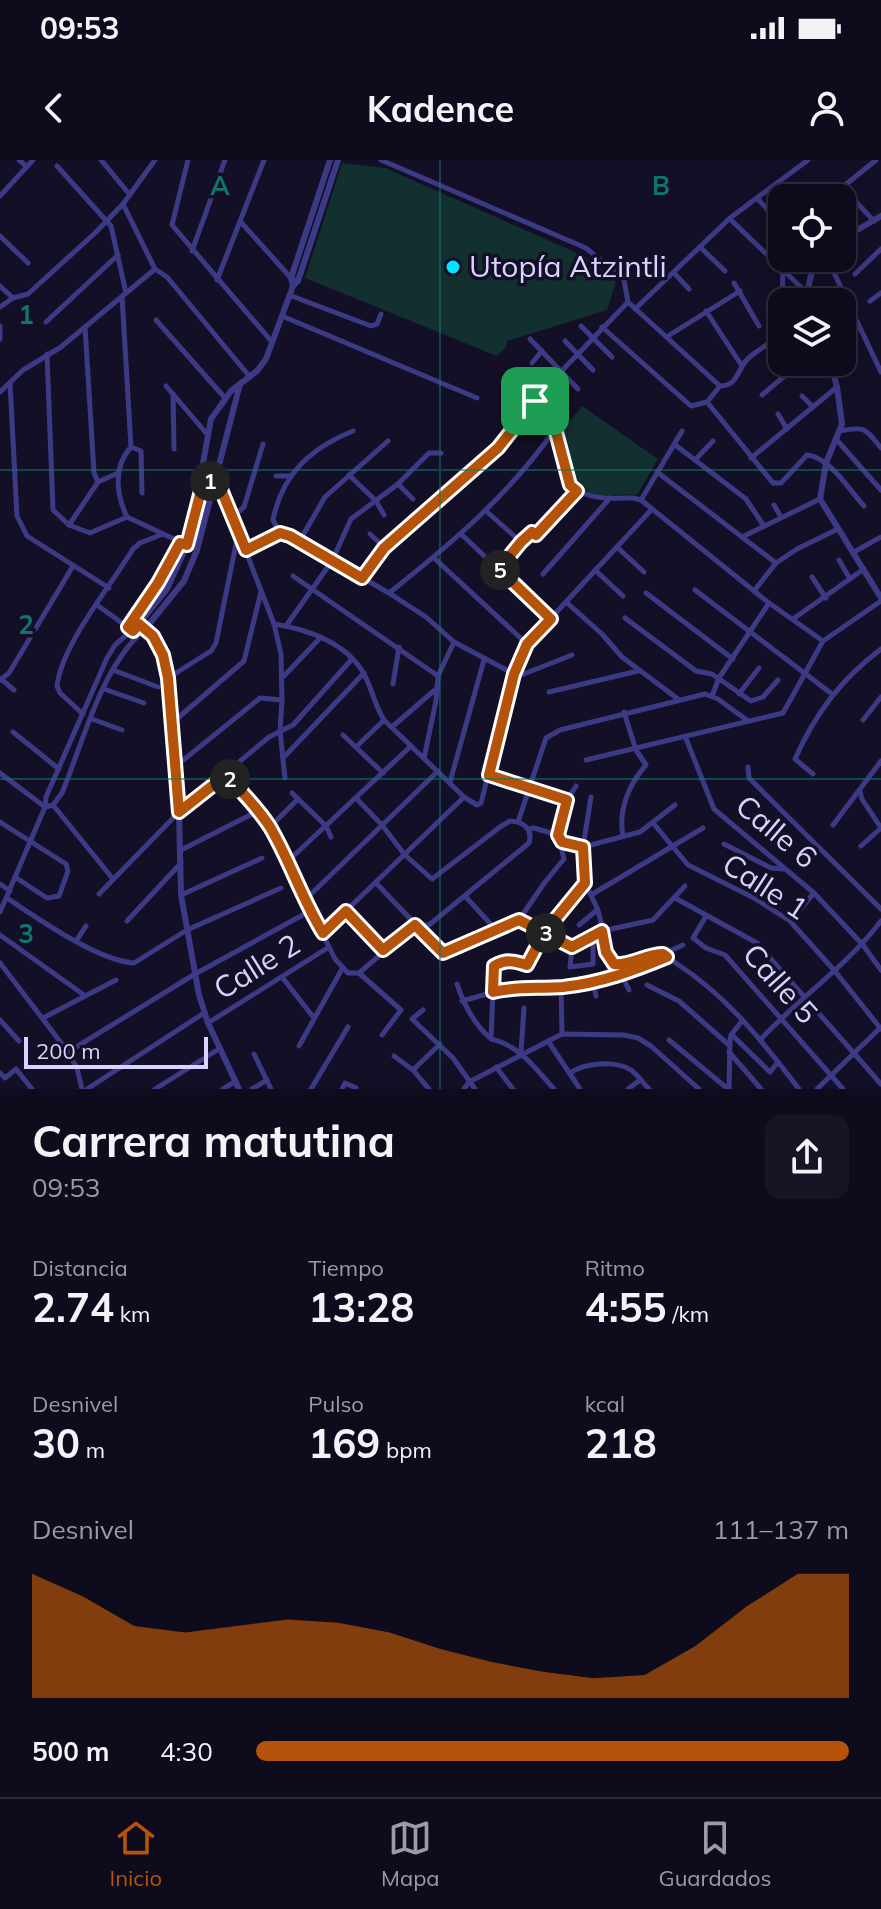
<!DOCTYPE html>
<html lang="es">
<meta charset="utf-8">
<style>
:root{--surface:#0e0b1c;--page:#171425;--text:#f1f3f6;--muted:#9b9ba3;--line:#2e2b3b;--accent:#b45309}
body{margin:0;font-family:Mulish,sans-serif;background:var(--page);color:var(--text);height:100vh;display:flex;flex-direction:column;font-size:30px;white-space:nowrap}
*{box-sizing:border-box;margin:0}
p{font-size:26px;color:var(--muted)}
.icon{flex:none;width:44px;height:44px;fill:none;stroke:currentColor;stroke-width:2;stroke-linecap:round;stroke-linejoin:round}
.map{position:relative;height:929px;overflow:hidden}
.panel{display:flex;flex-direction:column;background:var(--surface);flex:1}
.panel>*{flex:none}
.fabs{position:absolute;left:768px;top:24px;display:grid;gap:16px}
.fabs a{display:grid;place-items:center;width:88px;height:88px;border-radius:16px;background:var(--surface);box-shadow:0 4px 20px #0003,0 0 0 2px var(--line);font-size:40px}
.scale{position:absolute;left:24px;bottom:20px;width:184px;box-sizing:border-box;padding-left:8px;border:4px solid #d9d4ff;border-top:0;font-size:22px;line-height:28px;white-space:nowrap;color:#d9d4ff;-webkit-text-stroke:6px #130f26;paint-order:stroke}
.pin{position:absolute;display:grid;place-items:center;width:68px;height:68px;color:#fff;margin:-34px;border-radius:16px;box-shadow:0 4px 12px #0006}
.km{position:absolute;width:40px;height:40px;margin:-20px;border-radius:50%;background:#222;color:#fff;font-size:22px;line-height:40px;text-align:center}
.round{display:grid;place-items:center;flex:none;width:84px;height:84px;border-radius:16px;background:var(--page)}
.head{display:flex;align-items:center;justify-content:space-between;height:136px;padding:0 32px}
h1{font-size:44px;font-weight:700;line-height:60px}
.stats{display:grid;grid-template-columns:repeat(3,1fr);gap:12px;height:136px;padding:8px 32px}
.stats div{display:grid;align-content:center}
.stats b{font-size:40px;font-weight:700}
.stats small{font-size:22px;font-weight:400}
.stats p{font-size:22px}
.chart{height:224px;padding:16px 32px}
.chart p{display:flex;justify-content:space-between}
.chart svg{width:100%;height:144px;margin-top:8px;fill:var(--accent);opacity:.7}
ul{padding:0 32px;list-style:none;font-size:26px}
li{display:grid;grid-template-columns:128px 96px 1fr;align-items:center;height:60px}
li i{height:20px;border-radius:10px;background:var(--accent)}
.status{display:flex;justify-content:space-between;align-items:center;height:56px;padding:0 40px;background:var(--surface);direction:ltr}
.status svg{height:22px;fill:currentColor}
header{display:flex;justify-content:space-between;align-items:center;height:104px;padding:0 32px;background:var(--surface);font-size:36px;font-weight:700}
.menu{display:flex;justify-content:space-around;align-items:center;height:112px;border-top:2px solid var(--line);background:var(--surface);font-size:22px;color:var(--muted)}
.menu a{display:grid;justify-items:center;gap:4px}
.menu .selected{color:var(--accent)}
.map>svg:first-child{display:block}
.green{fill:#12302f}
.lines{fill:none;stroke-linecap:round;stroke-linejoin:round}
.minor{stroke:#3d3a85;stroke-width:5}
.tertiary{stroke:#3d3a85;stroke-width:6}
.route-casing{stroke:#fff;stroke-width:16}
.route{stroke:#b45309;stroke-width:10}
.grid{fill:none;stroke:#0f766e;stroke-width:2;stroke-opacity:0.55}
.poi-dot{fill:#00e5ff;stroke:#130f26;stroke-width:3}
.labels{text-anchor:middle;stroke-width:7;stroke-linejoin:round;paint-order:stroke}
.poi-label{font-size:30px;fill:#d9d4ff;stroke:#130f26;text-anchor:start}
.street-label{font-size:30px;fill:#d9d4ff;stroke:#130f26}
.grid-label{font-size:26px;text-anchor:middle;font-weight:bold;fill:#0f766e;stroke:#130f26;stroke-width:7;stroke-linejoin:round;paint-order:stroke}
</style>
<div class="status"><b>09:53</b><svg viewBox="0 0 49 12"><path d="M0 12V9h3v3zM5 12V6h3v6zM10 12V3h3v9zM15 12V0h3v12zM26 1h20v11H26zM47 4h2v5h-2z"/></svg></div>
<header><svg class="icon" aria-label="back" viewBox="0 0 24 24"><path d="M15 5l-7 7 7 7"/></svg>Kadence<svg class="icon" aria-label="person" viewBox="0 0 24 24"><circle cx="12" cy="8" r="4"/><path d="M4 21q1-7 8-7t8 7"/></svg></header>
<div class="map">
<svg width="881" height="929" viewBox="0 0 881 929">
<rect width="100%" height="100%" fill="#130f26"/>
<!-- green -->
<g class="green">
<path d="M342 3 385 8 584 96 616 122 607 150 507 181 506 187 497 196 305 118Z"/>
<path d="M582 246 658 299 637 335C621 333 600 338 585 333 562 325 563 287 564 268Z"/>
</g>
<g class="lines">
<!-- minor -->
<g class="minor">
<path d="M19 0 26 6"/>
<path d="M101 0 130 35"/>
<path d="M188 0 172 65 272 182"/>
<path d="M381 0 586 88 624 120 628 142 720 226"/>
<path d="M57 6 111 66 126 133"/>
<path d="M842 27 874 61"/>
<path d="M0 36 33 0"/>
<path d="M829 38 876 0"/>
<path d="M758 39 780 64"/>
<path d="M123 44 155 109 167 117 250 217"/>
<path d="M730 59 807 133"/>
<path d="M240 61 291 118 298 121"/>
<path d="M0 76 28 103"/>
<path d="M700 87 725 111"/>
<path d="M192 91 225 0"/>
<path d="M827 98 881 212"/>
<path d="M674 113 689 129"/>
<path d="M855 114 881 89"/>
<path d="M217 120 264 0"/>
<path d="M734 123 759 166"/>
<path d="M0 126 13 138"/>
<path d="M289 135 371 166 377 164 381 154"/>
<path d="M122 136 131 287C113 307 116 334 127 357"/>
<path d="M870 141 881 133"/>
<path d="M0 147 13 138 28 134 95 73 123 44 155 0"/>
<path d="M635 149 730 58 808 0"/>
<path d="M706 151 742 206"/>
<path d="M282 156 477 238"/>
<path d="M156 160 225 238"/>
<path d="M46 162 118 95"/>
<path d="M0 166V179"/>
<path d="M581 166 612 197"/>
<path d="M85 167 94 313 98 322"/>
<path d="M602 167 691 246 707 242 720 226C736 226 737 213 745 202 754 190 771 186 778 173 789 155 778 120 785 98"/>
<path d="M668 176 740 131"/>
<path d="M530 179 578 229"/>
<path d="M565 181 593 210"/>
<path d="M47 194 53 350 69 365 90 373 127 357"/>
<path d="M532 203 542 191"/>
<path d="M10 223 17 356 27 376 109 428"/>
<path d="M166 226 207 274"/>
<path d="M0 232 23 210 61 187 155 109"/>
<path d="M173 234 174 289"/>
<path d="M762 235 801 202"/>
<path d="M802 236 813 247"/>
<path d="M535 241 552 257 570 325C588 341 611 338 633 338L641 340 769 443 823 481"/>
<path d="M707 242 773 323H781L807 295C830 297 849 330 864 346"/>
<path d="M778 254 787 269"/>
<path d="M840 271C865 266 865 268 881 288"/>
<path d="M836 279 881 330"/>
<path d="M674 284 746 339 764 366"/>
<path d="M131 287 141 291 142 333"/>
<path d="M751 298 837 227"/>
<path d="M695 300 713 281"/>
<path d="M657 312 776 403"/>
<path d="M349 315 376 341 384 355"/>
<path d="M276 316H290"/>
<path d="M204 319C217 322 220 328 226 340L274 464 281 494 282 540 280 571 285 618"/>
<path d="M398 324 413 339"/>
<path d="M641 340 682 271"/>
<path d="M774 345 781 357"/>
<path d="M486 351 521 382"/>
<path d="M231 353 238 352 244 347 263 284"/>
<path d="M127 357 187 385"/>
<path d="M69 365 98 322 118 313"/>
<path d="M280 373 273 360C282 314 311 288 353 271"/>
<path d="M370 374 384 387"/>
<path d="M461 374 551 459"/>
<path d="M742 377 820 339"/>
<path d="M299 382 325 337 388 281"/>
<path d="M617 387 644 412"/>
<path d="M246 390 280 373 290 376 389 433 426 457 454 482 514 514 521 515 572 495"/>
<path d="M854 392 881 377"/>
<path d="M434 398 527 484"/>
<path d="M839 400 850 419"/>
<path d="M499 409 521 382 532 372 536 375 577 331"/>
<path d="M595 410 623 436"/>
<path d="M543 414 610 338"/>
<path d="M293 416 438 516"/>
<path d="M812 417 826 438"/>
<path d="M362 418 384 388 498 288 552 221 628 142"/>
<path d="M695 430 832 534"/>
<path d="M754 431 776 403 797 389 838 369"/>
<path d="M389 433C451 384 510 334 555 269"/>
<path d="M646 433 733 499"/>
<path d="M566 442 602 474 622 497 678 539"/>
<path d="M97 445 129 468"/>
<path d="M625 458 696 511 712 514 751 541 763 537 778 520"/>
<path d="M793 459 864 409"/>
<path d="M274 464C307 469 347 483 364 514 372 529 375 546 384 560L464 637 477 645 481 643 514 514 527 484 652 349"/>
<path d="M286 466 332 401 351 359 398 324 429 293H441"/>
<path d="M128 467 158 423 180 383"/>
<path d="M113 510 158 527"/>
<path d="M283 517 321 477"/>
<path d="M168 518 211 491 216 483 238 374"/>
<path d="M1 519 14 530"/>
<path d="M0 520 9 513 73 406"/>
<path d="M393 524 399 487"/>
<path d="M104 529 144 543"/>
<path d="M549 532 638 511"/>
<path d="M739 534 759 508"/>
<path d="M712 536 719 518 769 443"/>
<path d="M83 554 60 533 57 526C62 484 110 427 133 389L140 383 163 374"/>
<path d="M92 559 122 570"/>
<path d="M863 560 881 537"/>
<path d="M172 563 244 501 261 432"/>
<path d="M392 567 436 529"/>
<path d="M13 572 59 609"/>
<path d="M343 575 383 613"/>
<path d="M685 576 714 649 814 733 863 785 881 810"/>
<path d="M356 587 384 560"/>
<path d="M283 598 364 513"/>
<path d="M424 598 436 541 438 516 454 482"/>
<path d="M586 600 783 553 823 481 881 441"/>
<path d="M176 606 260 538 282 540"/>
<path d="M748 607 749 618 881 749"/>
<path d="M0 613 45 647 53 645 113 719"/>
<path d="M813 614 795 599C815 554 841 519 881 489"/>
<path d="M226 615 270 667 335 799 348 813H359"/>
<path d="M489 615 567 640"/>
<path d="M450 622 484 500"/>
<path d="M860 631 862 639 881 668"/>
<path d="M292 633 326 666 331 677"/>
<path d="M591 637 583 687 585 723 598 750 610 800 620 805C631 801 650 791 662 794 667 796 673 801 677 804 726 835 764 883 799 929"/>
<path d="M356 638 382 665 404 694 432 719 500 667 510 661 518 662"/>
<path d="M53 645 62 633C84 580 101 507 145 469"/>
<path d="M0 662 66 704 68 711 59 736 47 738 15 717"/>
<path d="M518 662 546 578 560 570 705 534 718 539 748 561"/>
<path d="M653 663 688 705 754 738 790 761 834 810 881 869"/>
<path d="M833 665 881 601"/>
<path d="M270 667 298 639"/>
<path d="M528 669 534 668 558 675"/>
<path d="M623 676C618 650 629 624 646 605L636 590 624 552"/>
<path d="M563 682 583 687 640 672 675 645"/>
<path d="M724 684 771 708 783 709"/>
<path d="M861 686 881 668"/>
<path d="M181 690 258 651"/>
<path d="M288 701 411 586"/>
<path d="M376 723 443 793 519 760 545 722 564 699 558 675 567 640 576 626"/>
<path d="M0 724 10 731"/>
<path d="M99 734 179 652 269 577 293 565 352 499"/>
<path d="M181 735 262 698"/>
<path d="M591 735 703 668"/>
<path d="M465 736 496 770"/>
<path d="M7 738C37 758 98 801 134 803L187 770 281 728"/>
<path d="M307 738 438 611"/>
<path d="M675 738 757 783 881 924"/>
<path d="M346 751 383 790"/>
<path d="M0 752 45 647 46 637 107 498 115 485 139 464"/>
<path d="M706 756 693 778 706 788 725 795 843 929"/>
<path d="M519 760 572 787 602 771 653 760 685 726"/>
<path d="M127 761 181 703"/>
<path d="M790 761 814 733"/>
<path d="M579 765 597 750"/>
<path d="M323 773 464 637"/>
<path d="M0 775 84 835"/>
<path d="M76 781 86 766"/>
<path d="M572 787 570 807 593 804V778"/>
<path d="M663 794 683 785"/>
<path d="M0 803 68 892 77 908 82 929"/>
<path d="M359 813 415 765H429L529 683C532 673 528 666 518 662"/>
<path d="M359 813 401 850 382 875"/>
<path d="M622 816 629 830"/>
<path d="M282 817 314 858"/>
<path d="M593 822 596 836"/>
<path d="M457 824C464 845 473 863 490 878"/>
<path d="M647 825 679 841 729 885"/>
<path d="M561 827 562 874"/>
<path d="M462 841 512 827H561L593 822 622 816 667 797"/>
<path d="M423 850 412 859 453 898 475 929"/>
<path d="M43 858 116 820"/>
<path d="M0 860 19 881"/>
<path d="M208 863 329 787"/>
<path d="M732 875 770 912 778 902"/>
<path d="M669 880 728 929"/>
<path d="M760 880C798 839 847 806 881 761"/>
<path d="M548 881 580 929"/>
<path d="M299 886 342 809"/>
<path d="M68 892 195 814 310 751"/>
<path d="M521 892 524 848"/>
<path d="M729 892 761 929"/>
<path d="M254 894 271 929"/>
<path d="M394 896 413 910 429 929"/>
<path d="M496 907 513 929"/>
<path d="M413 910 440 884"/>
<path d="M0 913 5 918 16 909 32 929"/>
<path d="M570 913C584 903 615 900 631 910 638 915 643 923 649 929"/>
<path d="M87 929 204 853"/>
<path d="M155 929 219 889"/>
<path d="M223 929 236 921"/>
<path d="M252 929 267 920"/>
<path d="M311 929 348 867"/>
<path d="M342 929 345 923 356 928"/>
<path d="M464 929 469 922 562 874 624 875 638 878 651 886 699 929"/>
<path d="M554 929C535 908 519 885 491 879L494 806C506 799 514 801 527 805L544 773 585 723"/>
<path d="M628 929 640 920"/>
<path d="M729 929 730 880 731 875 742 861"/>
<path d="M817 929 880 868"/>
</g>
<!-- tertiary -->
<g class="tertiary">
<path d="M842 79 881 56"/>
<path d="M293 126 291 118 330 0"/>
<path d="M809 142 807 133 815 98"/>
<path d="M830 202 837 227 842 264 826 303 820 339 881 438"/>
<path d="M145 469 184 421 197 390 240 224"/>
<path d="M239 929 208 863 199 835 181 735 179 652 168 518 163 495 153 476 139 464 167 429 187 385 204 319 203 303 211 259 231 231 257 211 266 199 293 126 298 121 338 0"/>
</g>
</g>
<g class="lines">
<defs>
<path id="route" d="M535 241 498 288 384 388 362 418 290 376 280 373 246 390 220 327 213 321 204 319 187 385 180 383 158 423 128 467 133 471 139 464 153 476 163 495 168 518 179 652 226 615C241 631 258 648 270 667 290 701 302 739 323 773L346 751 383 790 415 765 443 793 519 760 572 787 602 771 606 792 614 804C630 806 646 794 663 794L667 797C633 811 600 823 563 827 539 829 517 826 493 832L494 806C506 799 514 801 527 805L544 773 585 723 583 687 562 682 558 675 567 640 489 615 514 514 527 484 551 459 499 409 521 382 532 372 536 375 577 331 570 325 552 257 535 241"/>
</defs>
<!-- route casing -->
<use href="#route" class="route-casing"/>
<!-- route -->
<use href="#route" class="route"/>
</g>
<!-- grid -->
<path class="grid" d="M440 0V929M0 310H881M0 619H881"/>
<!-- markers -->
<circle class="poi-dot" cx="453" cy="107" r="8"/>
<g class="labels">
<!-- poi labels -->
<g class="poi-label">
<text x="469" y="117">Utopía Atzintli</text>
</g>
<!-- street labels -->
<g class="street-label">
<text transform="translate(776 672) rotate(40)" y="10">Calle 6</text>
<text transform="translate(765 727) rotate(33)" y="10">Calle 1</text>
<text transform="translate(257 807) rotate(-32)" y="10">Calle 2</text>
<text transform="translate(780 824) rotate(48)" y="10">Calle 5</text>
</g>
</g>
<g class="grid-label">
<text x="220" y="35">A</text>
<text x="661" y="35">B</text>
<text x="26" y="164">1</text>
<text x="26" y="474">2</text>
<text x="26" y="783">3</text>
</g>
</svg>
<div class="fabs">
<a><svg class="icon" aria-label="locate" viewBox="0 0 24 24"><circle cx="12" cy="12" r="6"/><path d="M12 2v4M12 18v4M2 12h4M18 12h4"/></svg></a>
<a><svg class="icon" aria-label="layers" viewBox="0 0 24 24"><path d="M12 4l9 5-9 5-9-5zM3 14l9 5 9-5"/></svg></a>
</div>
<div class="scale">200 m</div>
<div class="pin" style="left:535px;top:241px;background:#1e9e55"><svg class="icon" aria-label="arrive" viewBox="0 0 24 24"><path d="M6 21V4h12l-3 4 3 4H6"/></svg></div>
<b class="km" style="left:210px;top:321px">1</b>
<b class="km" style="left:230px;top:619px">2</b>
<b class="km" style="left:546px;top:773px">3</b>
<b class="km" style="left:500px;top:410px">5</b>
</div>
<section class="panel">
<div class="head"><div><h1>Carrera matutina</h1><p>09:53</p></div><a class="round"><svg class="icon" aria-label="share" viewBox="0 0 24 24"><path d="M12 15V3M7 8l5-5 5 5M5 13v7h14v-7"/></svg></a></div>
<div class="stats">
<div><p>Distancia</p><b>2.74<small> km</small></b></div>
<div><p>Tiempo</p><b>13:28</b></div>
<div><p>Ritmo</p><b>4:55<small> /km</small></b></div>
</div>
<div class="stats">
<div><p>Desnivel</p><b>30<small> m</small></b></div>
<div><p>Pulso</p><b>169<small> bpm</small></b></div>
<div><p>kcal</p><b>218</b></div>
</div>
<div class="chart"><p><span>Desnivel</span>111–137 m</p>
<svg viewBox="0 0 160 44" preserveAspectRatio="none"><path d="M0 44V6L10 13L20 22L30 24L40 22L50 20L60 21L70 24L80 29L90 33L100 36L110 38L120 37L130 28L140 16L150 6L160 6V44z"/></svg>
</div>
<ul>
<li><b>500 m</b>4:30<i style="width:100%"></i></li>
</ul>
</section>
<nav class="menu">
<a class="selected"><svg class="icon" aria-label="home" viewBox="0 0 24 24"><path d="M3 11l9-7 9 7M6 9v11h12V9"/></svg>Inicio</a>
<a><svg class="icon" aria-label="map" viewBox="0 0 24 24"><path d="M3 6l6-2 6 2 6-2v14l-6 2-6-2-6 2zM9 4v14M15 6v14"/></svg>Mapa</a>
<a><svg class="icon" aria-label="saved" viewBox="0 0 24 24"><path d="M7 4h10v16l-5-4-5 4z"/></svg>Guardados</a>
</nav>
